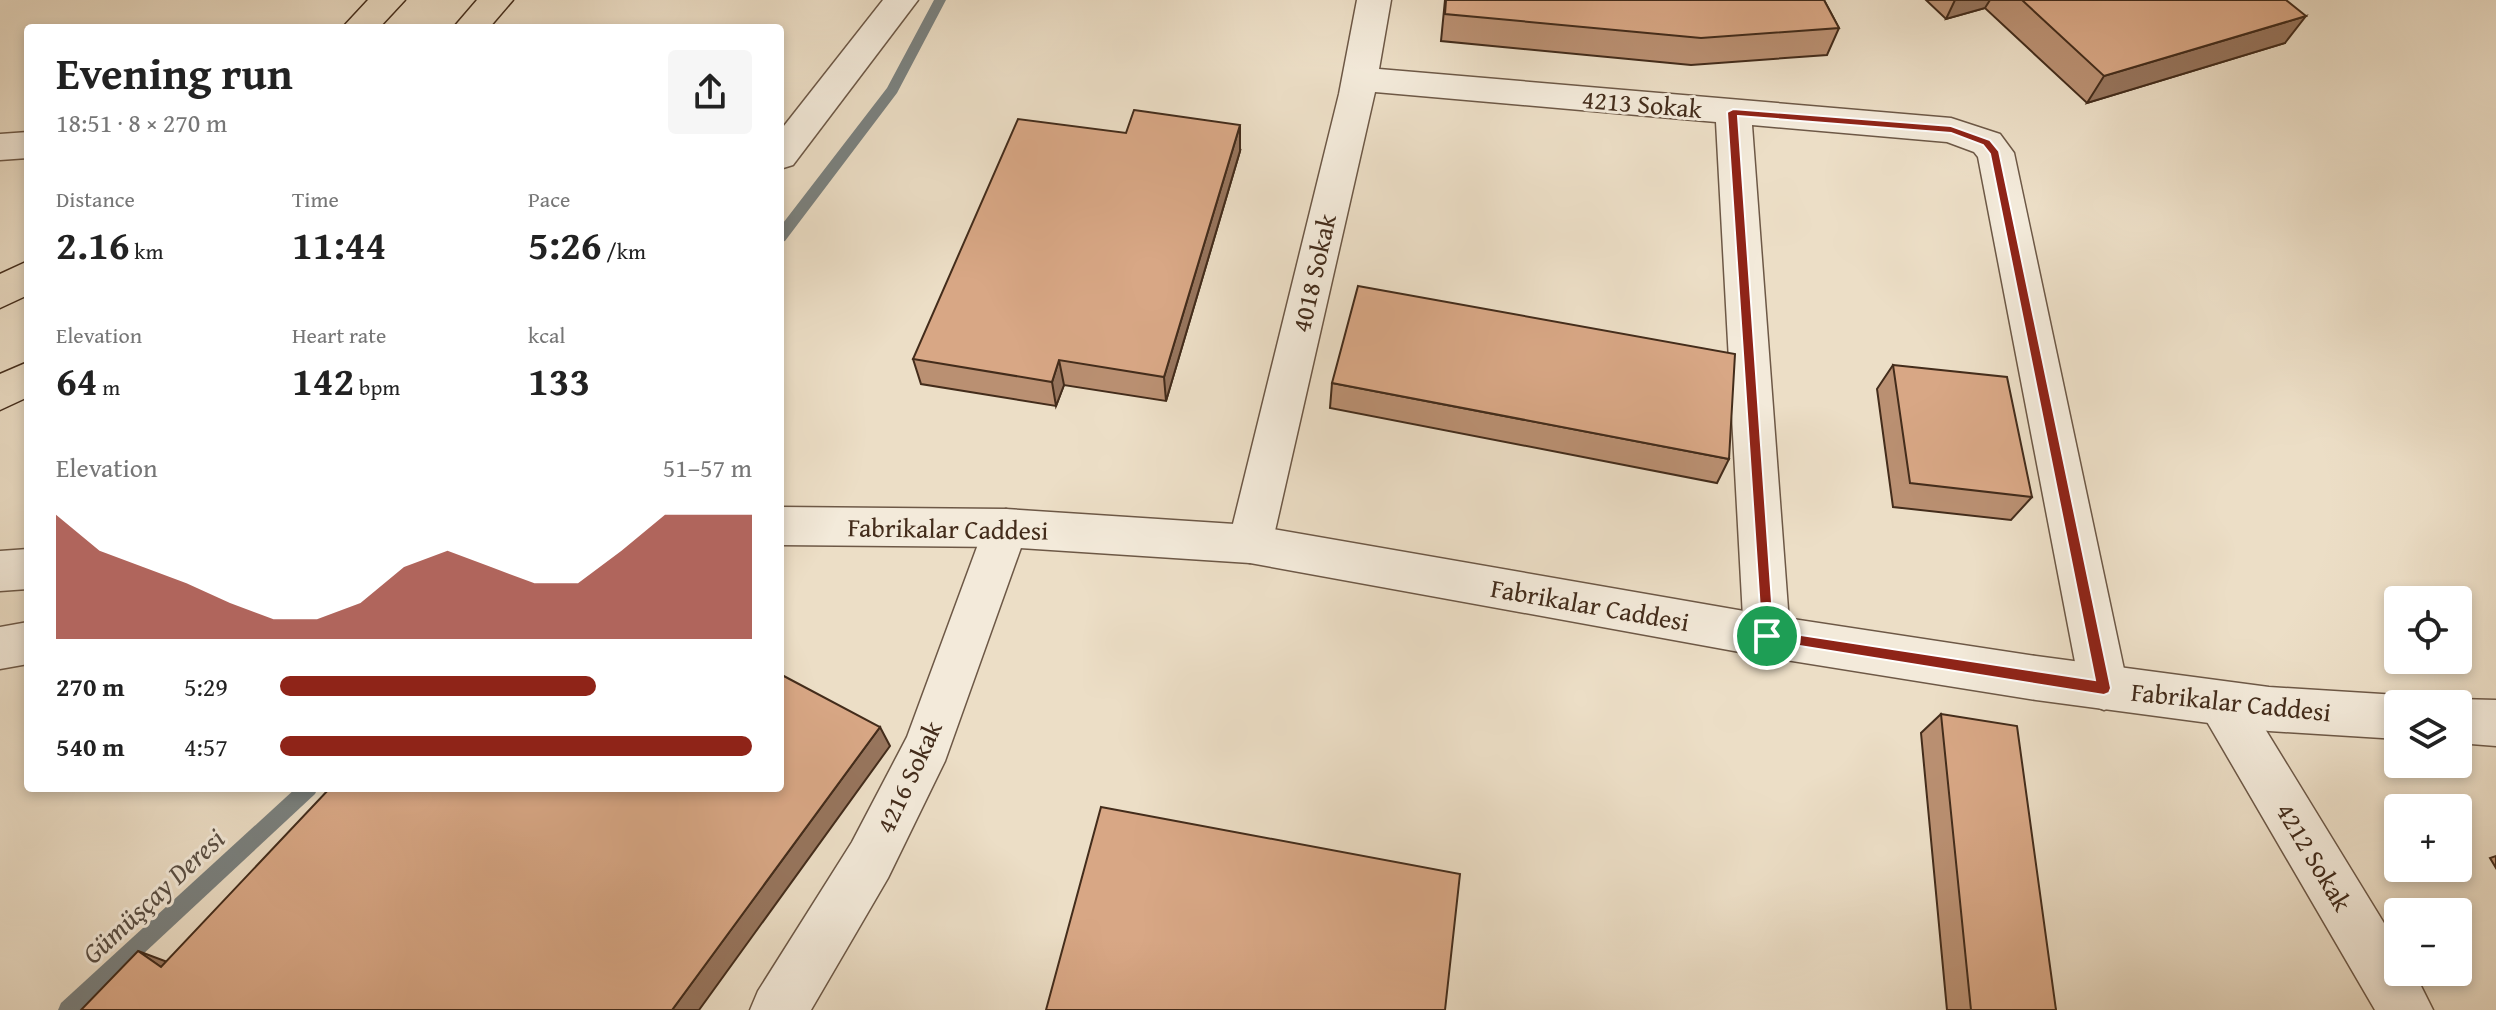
<!DOCTYPE html>
<meta charset="utf-8">
<style>
:root{--surface:#fff;--page:#f6f6f6;--text:#222;--muted:#767676;--accent:#8f2418}
body{margin:0;font-family:"Gentium Book Plus",serif;background:var(--page);color:var(--text);height:100vh;display:flex;flex-direction:column;font-size:30px;white-space:nowrap}
*{box-sizing:border-box;margin:0}
p{font-size:26px;color:var(--muted)}
.icon{flex:none;width:44px;height:44px;fill:none;stroke:currentColor;stroke-width:2;stroke-linecap:round;stroke-linejoin:round}
.map{position:relative;flex:1;overflow:hidden}
.panel{position:absolute;left:24px;top:24px;width:760px;height:768px;display:flex;flex-direction:column;background:var(--surface);border-radius:8px;box-shadow:0 4px 12px #0003}
.panel>*{flex:none}
.fabs{position:absolute;left:2384px;top:586px;display:grid;gap:16px}
.fabs a{display:grid;place-items:center;width:88px;height:88px;border-radius:8px;background:var(--surface);box-shadow:0 4px 12px #0003;font-size:40px}
.pin{position:absolute;display:grid;place-items:center;width:68px;height:68px;color:#fff;margin:-34px;border:4px solid #fff;border-radius:50%;box-shadow:0 2px 8px #0007}
.round{display:grid;place-items:center;flex:none;width:84px;height:84px;border-radius:8px;background:var(--page)}
.overview{display:flex;align-items:center;justify-content:space-between;height:136px;padding:0 32px}
h1{font-size:44px;font-weight:700;line-height:60px}
.stats{display:grid;grid-template-columns:repeat(3,1fr);gap:12px;height:136px;padding:8px 32px}
.stats div{display:grid;align-content:center}
.stats b{font-size:40px;font-weight:700}
.stats small{font-size:22px;font-weight:400}
.stats p{font-size:22px}
.chart{height:224px;padding:16px 32px}
.chart p{display:flex;justify-content:space-between}
.chart svg{width:100%;height:144px;margin-top:8px;fill:var(--accent);opacity:.7}
ul{padding:0 32px;list-style:none;font-size:26px}
li{display:grid;grid-template-columns:128px 96px 1fr;align-items:center;height:60px}
li i{height:20px;border-radius:10px;background:var(--accent)}
.map>svg:first-child{display:block}
.lines{fill:none;stroke-linecap:round;stroke-linejoin:round}
.stream{fill:#7a817f;fill-rule:evenodd}
.minor-casing{stroke:#6d5846;stroke-width:3}
.tertiary-casing{stroke:#6d5846;stroke-width:3}
.primary-casing{stroke:#432c1b;stroke-width:3}
.minor{fill:#f3eada;fill-rule:evenodd}
.tertiary{fill:#f3eada;fill-rule:evenodd}
.primary{fill:#ecdec6;fill-rule:evenodd}
.wall{fill:#ba9072;stroke:#432c1b;stroke-width:2}
.shaded-wall{fill:#97755d;stroke:#432c1b;stroke-width:2}
.building{fill:#d8a785;stroke:#432c1b;stroke-width:2}
.route{fill:#8f2418;stroke:#fff;stroke-width:2;fill-rule:evenodd}
.labels{text-anchor:middle;stroke-width:6;stroke-linejoin:round;paint-order:stroke}
.street-label{font-size:26px;fill:#432c1b;stroke:#f3eada}
.water-label{font-size:28px;font-style:italic;fill:#5a4f44;stroke:#f3eada}
</style>
<div class="map">
<svg width="2496" height="1010" viewBox="0 0 2496 1010">
<rect width="100%" height="100%" fill="#ecdec6"/>
<filter id="stains"><feTurbulence type="fractalNoise" baseFrequency=".0025" numOctaves="4"/><feColorMatrix values="0 0 0 0 .2 0 0 0 0 .09 0 0 0 0 .02 0 0 0 .5 -.17"/></filter>
<radialGradient id="worn" r=".72"><stop offset=".6" stop-color="#630" stop-opacity="0"/><stop offset="1" stop-color="#630" stop-opacity=".3"/></radialGradient>
<g class="lines">
<!-- stream -->
<g class="stream">
<path d="M934 0H946L897 93 785 241 780 242V227L887 88Z"/>
<path d="M296 788H318L315 794 83 1010H58L61 1003Z"/>
</g>
<defs>
<g id="minor">
<path d="M883 0H918L793 165 780 169V131Z"/>
<path d="M1357 0H1391L1379 69 1951 118 2000 134 2014 153 2128 688 2121 703 2104 710 2087 703 2080 688 1978 157 1974 152 1947 142 1752 125 1790 636 1784 651 1767 657 1750 651 1744 636 1716 122 1375 92 1272 544 1266 558 1250 563 1234 558 1228 544 1339 94Z"/>
<path d="M28 132V158L0 160V134Z"/>
<path d="M1006 509 1022 515 1028 528 945 761 888 878 811 1010H750L758 991 852 842 907 737 984 528 990 515Z"/>
<path d="M2223 682 2240 688 2398 946V972H2414L2433 1010H2375L2206 720 2199 704 2206 688Z"/>
</g>
<g id="tertiary">
<path d="M780 507 1006 509 1250 525 1767 615 2036 656 2269 687 2398 695 2416 704H2398V739L2269 731 2036 700 1767 657 1250 563 1006 547 780 545Z"/>
<path d="M28 549V589L0 591V551Z"/>
<path d="M28 622V664L0 669V627Z"/>
<path d="M2458 699 2496 700V746L2458 743V704H2444Z"/>
</g>
<g id="primary">
<path d="M368 0H405L379 28H342Z"/>
<path d="M477 0H513L489 28H453Z"/>
<path d="M28 261V295L0 308V274Z"/>
<path d="M28 362V397L0 410V374Z"/>
</g>
</defs>
<!-- minor casing -->
<use href="#minor" class="minor-casing"/>
<!-- tertiary casing -->
<use href="#tertiary" class="tertiary-casing"/>
<!-- primary casing -->
<use href="#primary" class="primary-casing"/>
<!-- minor -->
<use href="#minor" class="minor"/>
<!-- tertiary -->
<use href="#tertiary" class="tertiary"/>
<!-- primary -->
<use href="#primary" class="primary"/>
</g>
<!-- wall -->
<g class="wall">
<path d="M1445 0H1824L1839 28 1827 55 1691 65 1441 41Z"/>
<path d="M1926 0H2286L2285 43 2087 103 1985 8 1946 19Z"/>
<path d="M1240 151 1166 401 1064 385 1056 406 921 384 913 359Z"/>
<path d="M1893 365 2032 497 2011 520 1893 507 1877 389Z"/>
<path d="M1332 383 1729 459 1717 483 1330 408Z"/>
<path d="M1941 714 2056 1010H1947L1921 733Z"/>
<path d="M2496 856V868L2490 858Z"/>
</g>
<!-- shaded-wall -->
<g class="shaded-wall">
<path d="M1955 0H1990L1985 8 1946 19Z"/>
<path d="M2306 16 2285 43 2087 103 2104 76Z"/>
<path d="M1240 125V151L1166 401 1164 377Z"/>
<path d="M1059 360 1064 385 1056 406 1052 382Z"/>
<path d="M880 727 890 746 699 1010H672Z"/>
<path d="M138 951 173 964 161 967Z"/>
</g>
<!-- building -->
<g class="building">
<path d="M1446 0H1824L1839 28 1701 38 1445 14Z"/>
<path d="M2022 0H2286L2306 16 2104 76Z"/>
<path d="M1134 110 1240 125 1164 377 1059 360 1052 382 913 359 1018 119 1126 133Z"/>
<path d="M1358 286 1735 354 1729 459 1332 383Z"/>
<path d="M1893 365 2007 377 2032 497 1910 483Z"/>
<path d="M780 674 880 727 672 1010H81L138 951 161 967 330 788H780Z"/>
<path d="M1941 714 2017 726 2056 1010H1971Z"/>
<path d="M1101 807 1460 874 1445 1010H1046Z"/>
</g>
<!-- route -->
<path class="route" d="M1733 109 1951 126 1990 140 1999 151 2111 688 2109 693 2104 695 1762 640 1727 112ZM1738 116 1951 133 1983 145 1990 154 2095 680 1774 631Z"/>
<g class="labels">
<!-- street labels -->
<g class="street-label">
<text transform="translate(1642 104) rotate(5)" y="9">4213 Sokak</text>
<text transform="translate(1314 273) rotate(-77)" y="9">4018 Sokak</text>
<text transform="translate(948 529) rotate(1)" y="9">Fabrikalar Caddesi</text>
<text transform="translate(1590 605) rotate(10)" y="9">Fabrikalar Caddesi</text>
<text transform="translate(2231 702) rotate(6)" y="9">Fabrikalar Caddesi</text>
<text transform="translate(909 777) rotate(-65)" y="9">4216 Sokak</text>
<text transform="translate(2314 857) rotate(59)" y="9">4212 Sokak</text>
</g>
<!-- water labels -->
<g class="water-label">
<text transform="translate(153 896) rotate(-43)" y="10">Gümüşçay Deresi</text>
</g>
</g>
<rect width="100%" height="100%" filter="url(#stains)"/>
<rect width="100%" height="100%" fill="url(#worn)"/>
</svg>
<div class="fabs">
<a><svg class="icon" aria-label="locate" viewBox="0 0 24 24"><circle cx="12" cy="12" r="6"/><path d="M12 2v4M12 18v4M2 12h4M18 12h4"/></svg></a>
<a><svg class="icon" aria-label="layers" viewBox="0 0 24 24"><path d="M12 4l9 5-9 5-9-5zM3 14l9 5 9-5"/></svg></a>
<a>+</a>
<a>−</a>
</div>
<div class="pin" style="left:1767px;top:636px;background:#1e9e55"><svg class="icon" aria-label="arrive" viewBox="0 0 24 24"><path d="M6 21V4h12l-3 4 3 4H6"/></svg></div>
<section class="panel">
<div class="overview"><div><h1>Evening run</h1><p>18:51 · 8 × 270 m</p></div><a class="round"><svg class="icon" aria-label="share" viewBox="0 0 24 24"><path d="M12 15V3M7 8l5-5 5 5M5 13v7h14v-7"/></svg></a></div>
<div class="stats">
<div><p>Distance</p><b>2.16<small> km</small></b></div>
<div><p>Time</p><b>11:44</b></div>
<div><p>Pace</p><b>5:26<small> /km</small></b></div>
</div>
<div class="stats">
<div><p>Elevation</p><b>64<small> m</small></b></div>
<div><p>Heart rate</p><b>142<small> bpm</small></b></div>
<div><p>kcal</p><b>133</b></div>
</div>
<div class="chart"><p><span>Elevation</span>51–57 m</p>
<svg viewBox="0 0 160 44" preserveAspectRatio="none"><path d="M0 44V6L10 17L20 22L30 27L40 33L50 38L60 38L70 33L80 22L90 17L100 22L110 27L120 27L130 17L140 6L150 6L160 6V44z"/></svg>
</div>
<ul>
<li><b>270 m</b>5:29<i style="width:67%"></i></li>
<li><b>540 m</b>4:57<i style="width:100%"></i></li>
</ul>
</section>
</div>
